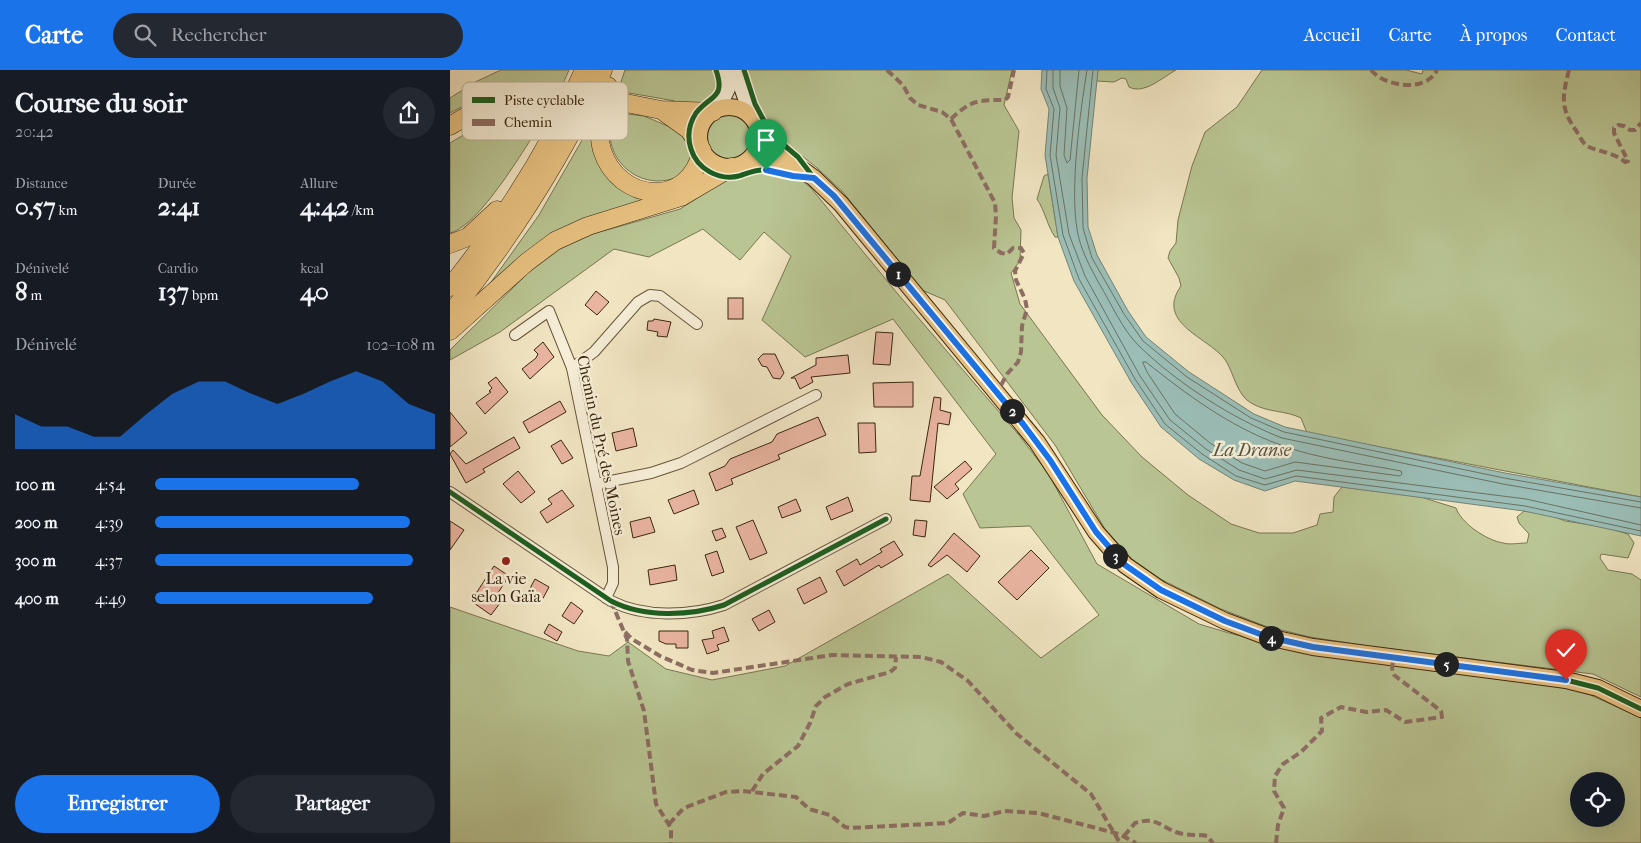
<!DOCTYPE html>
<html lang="fr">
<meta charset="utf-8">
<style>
:root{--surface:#171b24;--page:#242831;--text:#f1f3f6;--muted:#9ea1a6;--accent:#1a73e8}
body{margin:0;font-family:"IM FELL French Canon",serif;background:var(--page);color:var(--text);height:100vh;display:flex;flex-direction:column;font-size:19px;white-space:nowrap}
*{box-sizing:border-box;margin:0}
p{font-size:16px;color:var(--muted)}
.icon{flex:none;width:28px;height:28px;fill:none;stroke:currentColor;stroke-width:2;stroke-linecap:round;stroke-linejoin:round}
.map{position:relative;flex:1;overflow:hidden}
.details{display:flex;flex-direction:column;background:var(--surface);width:450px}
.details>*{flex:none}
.buttons{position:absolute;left:1120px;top:702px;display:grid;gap:10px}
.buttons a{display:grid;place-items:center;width:55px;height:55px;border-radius:50%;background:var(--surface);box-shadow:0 5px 20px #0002;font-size:25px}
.pin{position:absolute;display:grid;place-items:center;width:42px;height:42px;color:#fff;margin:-51px -21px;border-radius:50% 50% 50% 0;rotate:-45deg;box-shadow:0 0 5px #0007}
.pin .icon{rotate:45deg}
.km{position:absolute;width:25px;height:25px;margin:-12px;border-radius:50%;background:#222;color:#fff;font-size:14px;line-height:25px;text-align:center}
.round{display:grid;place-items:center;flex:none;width:52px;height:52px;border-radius:26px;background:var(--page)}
.head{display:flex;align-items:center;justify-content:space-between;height:85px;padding:0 15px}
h1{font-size:28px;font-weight:700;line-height:38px}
.figures{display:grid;grid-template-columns:repeat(3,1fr);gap:8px;height:85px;padding:5px 15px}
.figures div{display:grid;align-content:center}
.figures b{font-size:25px;font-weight:700}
.figures small{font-size:14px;font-weight:400}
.figures p{font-size:14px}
.chart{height:140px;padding:10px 15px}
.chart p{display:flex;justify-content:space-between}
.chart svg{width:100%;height:90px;margin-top:5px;fill:var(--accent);opacity:.7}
.button{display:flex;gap:10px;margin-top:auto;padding:10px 15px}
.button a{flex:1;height:58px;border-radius:30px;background:var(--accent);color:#fff;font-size:20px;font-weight:700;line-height:58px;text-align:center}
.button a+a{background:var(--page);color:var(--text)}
ul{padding:0 15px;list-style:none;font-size:16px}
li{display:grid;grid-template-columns:80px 60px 1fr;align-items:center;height:38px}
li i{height:12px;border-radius:6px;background:var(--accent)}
header{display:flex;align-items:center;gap:30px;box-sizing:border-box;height:70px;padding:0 25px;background:var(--accent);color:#fff}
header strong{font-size:24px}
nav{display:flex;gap:28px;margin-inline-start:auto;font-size:18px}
.search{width:350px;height:45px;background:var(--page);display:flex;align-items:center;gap:12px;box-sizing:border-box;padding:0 18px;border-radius:28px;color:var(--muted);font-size:19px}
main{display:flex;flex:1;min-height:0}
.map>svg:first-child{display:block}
.green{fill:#b9c593;stroke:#797651;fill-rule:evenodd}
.water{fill:#9bbeb7;stroke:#748274}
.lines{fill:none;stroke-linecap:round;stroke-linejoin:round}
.shore{stroke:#6a7263;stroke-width:1}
.building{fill:#e9b4a0;stroke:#39270f}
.street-casing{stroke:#67563c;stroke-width:12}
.secondary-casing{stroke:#39270f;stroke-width:16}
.primary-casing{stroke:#39270f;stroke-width:18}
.highway-casing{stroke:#39270f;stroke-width:19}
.street{stroke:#f6eed7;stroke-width:10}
.secondary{stroke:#f6eed7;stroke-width:14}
.primary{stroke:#e8c281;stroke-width:16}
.highway{stroke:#e8c281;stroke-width:18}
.highway-bridge-casing{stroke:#39270f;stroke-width:19;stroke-linecap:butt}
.highway-bridge{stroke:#e8c281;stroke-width:18}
.quiet{stroke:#8d6e63;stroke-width:4;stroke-dasharray:8 4;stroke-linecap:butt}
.cycleway-casing{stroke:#f6eed7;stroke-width:8}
.cycleway{stroke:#1b5e20;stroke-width:5}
.route-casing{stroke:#fff;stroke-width:10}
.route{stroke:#1a73e8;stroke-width:6}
.poi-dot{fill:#8f2418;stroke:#f6eed7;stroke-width:2}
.labels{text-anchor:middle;stroke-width:5;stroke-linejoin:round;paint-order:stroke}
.street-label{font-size:16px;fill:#39270f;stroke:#f6eed7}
.poi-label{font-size:16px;fill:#39270f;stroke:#f6eed7}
.water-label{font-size:18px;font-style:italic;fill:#565441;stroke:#f6eed7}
.key{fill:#f6eed7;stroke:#bdb29b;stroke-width:1}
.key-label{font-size:14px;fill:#39270f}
</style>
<header>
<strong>Carte</strong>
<div class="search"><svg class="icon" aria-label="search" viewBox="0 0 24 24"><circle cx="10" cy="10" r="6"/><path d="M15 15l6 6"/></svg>Rechercher</div>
<nav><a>Accueil</a><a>Carte</a><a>À propos</a><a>Contact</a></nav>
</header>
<main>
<section class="details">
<div class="head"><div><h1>Course du soir</h1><p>20:42</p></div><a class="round"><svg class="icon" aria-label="share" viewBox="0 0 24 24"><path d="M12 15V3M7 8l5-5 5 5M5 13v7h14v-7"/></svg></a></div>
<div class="figures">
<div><p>Distance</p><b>0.57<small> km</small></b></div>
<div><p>Durée</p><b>2:41</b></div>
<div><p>Allure</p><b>4:42<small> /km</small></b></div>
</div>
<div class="figures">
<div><p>Dénivelé</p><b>8<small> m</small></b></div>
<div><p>Cardio</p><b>137<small> bpm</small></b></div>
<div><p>kcal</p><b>40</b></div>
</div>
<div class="chart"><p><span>Dénivelé</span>102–108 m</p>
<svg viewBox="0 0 160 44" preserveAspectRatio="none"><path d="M0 44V27L10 33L20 33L30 38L40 38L50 27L60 17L70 11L80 11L90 17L100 22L110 17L120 11L130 6L140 11L150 22L160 27V44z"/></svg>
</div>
<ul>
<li><b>100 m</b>4:54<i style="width:73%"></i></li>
<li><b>200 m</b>4:39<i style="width:91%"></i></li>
<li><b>300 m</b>4:37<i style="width:92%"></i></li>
<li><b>400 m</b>4:49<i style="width:78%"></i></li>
</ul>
<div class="button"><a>Enregistrer</a><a>Partager</a></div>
</section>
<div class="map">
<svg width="1191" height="773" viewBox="0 0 1191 773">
<rect width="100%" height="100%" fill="#f1e5c2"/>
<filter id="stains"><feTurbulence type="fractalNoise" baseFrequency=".004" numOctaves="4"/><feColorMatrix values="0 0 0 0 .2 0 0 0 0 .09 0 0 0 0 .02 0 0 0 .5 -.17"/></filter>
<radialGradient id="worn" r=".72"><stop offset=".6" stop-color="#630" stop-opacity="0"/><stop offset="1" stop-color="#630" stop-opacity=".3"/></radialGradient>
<!-- green -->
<g class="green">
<path d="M51 0H119L112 16C67 12 39 22 0 43V28L25 12Z"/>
<path d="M175 0H264C270 20 264 26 249 38L225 34V31L168 21Z"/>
<path d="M296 0H562L554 35 569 61 562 128 564 148 571 160 570 191 561 203 570 234 652 345 692 387 738 425 781 454 809 463H843L867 455 870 444 883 442 884 427 892 417 971 427 1006 438C1011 453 1036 470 1053 473 1060 475 1069 473 1077 473L1079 464 1069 453 1067 447 1074 441 1098 444 1115 451 1154 457 1178 464 1184 473 1178 488 1151 484 1150 488 1158 500 1182 504 1191 510V627L1143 604 918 576 860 567 815 556 771 539 710 509 683 490 655 459 605 375 495 230 472 220 392 121 366 97 323 63 307 34Z"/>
<path d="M648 0H726C713 7 694 25 679 17L676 9 672 8 664 12 646 11Z"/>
<path d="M812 0H956L972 4 973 0H1191V427L857 363 851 348C835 340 818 343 801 333 787 325 784 304 776 291 761 268 704 254 731 216L729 208 718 188 720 181 726 173 728 150 742 96 755 62 787 37Z"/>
<path d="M83 35 101 37C82 66 32 155 0 163V73L57 39Z"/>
<path d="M162 42 194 46 220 57 224 55C235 62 245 84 242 96 235 101 229 107 222 109 195 117 167 100 161 73 159 63 160 52 162 42Z"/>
<circle cx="279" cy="67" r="22"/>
<path d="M143 51 144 71 201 127 155 145 29 229 89 145Z"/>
<path d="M308 101 349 108 361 118 447 223 568 364 598 403 647 494 749 554 779 563 867 584 1109 617 1134 622 1191 648V773H0V537L128 581 159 586 178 572 216 599 262 610 335 596 498 504 591 588 649 545 580 456 530 458 513 424 546 384 443 249 355 287 312 250 341 186 314 162 290 190 253 159 199 187 164 179 50 262 0 290V280L78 203 110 179 143 164 230 139 277 109ZM1129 711H1166V749H1129Z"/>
<path d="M598 104 608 167H605C597 155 595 141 587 129L594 106Z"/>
</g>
<!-- water -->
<path class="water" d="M592 0H648L637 108 638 157 647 185 678 241 696 267 739 302 804 344 835 357 1055 403 1191 427V466L1074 441 845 411 815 421 784 410 749 389 711 357 681 312 624 211 608 167 595 85 599 39 591 19Z"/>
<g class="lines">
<!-- shore -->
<g class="shore">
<path d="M597 0 596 19 604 39 600 85 613 165 629 209 685 309 715 354 752 384 786 406 815 415 846 406 1075 436 1191 461"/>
<path d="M603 0V18L610 38 606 85 619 164 635 206 690 306 720 350 756 379 789 400 815 409 847 400 1076 429 1191 455"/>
<path d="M610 0V16L617 38 614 85 617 93 620 90 629 0"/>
<path d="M637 0C630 43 620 117 627 159 630 179 640 197 650 215 662 235 672 259 689 276 727 313 783 349 832 368L1053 414 1191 438"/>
<path d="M643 0 632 108 633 158 642 188 674 244 693 271 737 307 801 348 834 362 1054 408 1191 432"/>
<path d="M693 292H696C736 324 779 356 828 374 866 389 910 393 951 401L952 404 950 406 845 392 815 401 792 393 760 373 725 344 697 302Z"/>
</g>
</g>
<!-- building -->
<g class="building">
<path d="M146 221 159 232 147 245 135 235Z"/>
<rect x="278" y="228" width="15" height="21"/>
<path d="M204 249 221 252 217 267 207 266 208 262 197 260 198 251H203Z"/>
<path d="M426 262 443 263 440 295 423 294Z"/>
<path d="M93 272 104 287 80 309 72 299 86 288 88 284 84 280Z"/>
<path d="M313 284H325L334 303 330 309 323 308 317 297 312 296 308 289Z"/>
<path d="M398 285 400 303 361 307 363 312 350 319 345 308H341L366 295V288Z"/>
<path d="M46 307 58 322 35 344 26 333 41 322 39 321 42 318 38 313Z"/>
<path d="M463 312V337H424L423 313Z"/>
<path d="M484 327 491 328 490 340 501 343 499 355 488 353 480 432 460 430 462 406H470Z"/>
<path d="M110 331 116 342 79 363 73 352Z"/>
<path d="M0 342 17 363 0 377Z"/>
<path d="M368 347 376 365 328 385 330 389 281 409 283 414 266 421 259 403 275 396 280 389 322 372 327 364Z"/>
<path d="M408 353H425L426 382 409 383Z"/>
<path d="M183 358 187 376 166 381 162 363Z"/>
<path d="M64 367 70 378 33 399 35 402 16 413 0 384 3 380 16 394Z"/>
<path d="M111 370 123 388 112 394 101 376Z"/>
<path d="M515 391 522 399 505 414 509 419 497 429 484 417Z"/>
<path d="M68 401 85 422 71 433 53 414Z"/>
<path d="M112 420 124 436 97 453 90 442 102 434 98 429Z"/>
<path d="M244 420 249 434 224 444 218 430Z"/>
<path d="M398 427 403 441 381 450 376 437Z"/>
<path d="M346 429 351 441 332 448 328 437Z"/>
<path d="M200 447 205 462 183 468 180 452Z"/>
<path d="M303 450 317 483 300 490 286 457Z"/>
<path d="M465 450 477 451 475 467 463 465Z"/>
<path d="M0 451 14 460 0 480Z"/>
<path d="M272 458 276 467 266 471 262 461Z"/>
<path d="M504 463 530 486 517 502 497 485 481 497 478 495Z"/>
<path d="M444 471 453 485 431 498 429 495 394 516 386 501 407 489 410 495 432 482 430 479Z"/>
<path d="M581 480 599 498 567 530 548 512Z"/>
<path d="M267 481 274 502 262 506 255 485Z"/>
<path d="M225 495 227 510 200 515 198 500Z"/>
<path d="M44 496 59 506 44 529 50 533 41 545 21 531Z"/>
<path d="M370 507 377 522 354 534 347 519Z"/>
<path d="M85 509 99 517 91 532 77 524Z"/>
<path d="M121 532 133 541 124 554 112 546Z"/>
<path d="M319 540 325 552 309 561 302 549Z"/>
<path d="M99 554 112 562 107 571 94 563Z"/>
<path d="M274 557 279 571 267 575 269 580 257 584 252 570 264 568 262 561Z"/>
<path d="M209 561H238V578H226V574H216L209 571Z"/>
</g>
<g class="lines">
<defs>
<g id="street">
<path d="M65 265 99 241 122 298 163 497V513L156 528"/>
<path d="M122 298 144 282 188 232 200 225 210 226 247 254"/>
<path d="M146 414 201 403 231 393 366 325"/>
<path d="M0 422 161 531C194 548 240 546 274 535L436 449"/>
</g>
<g id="secondary">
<path d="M285 0 302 48"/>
<path d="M268 39 278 19 274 0"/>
</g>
<g id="primary">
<circle cx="279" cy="67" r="30"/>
<path d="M308 61 321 77 364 108 391 134 587 372 646 462 675 495 711 520 775 551 818 567 863 577 1116 610 1148 618 1191 639"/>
<path d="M296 92H321L343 97"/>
</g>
<g id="highway">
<path d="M158 16C153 37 146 59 152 80 168 132 239 140 252 80"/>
<path d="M171 32 211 40 263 42"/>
<path d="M214 42 239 60 250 76"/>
<path d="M0 56C27 39 54 25 86 25"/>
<path d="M0 174 18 167 47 140"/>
<path d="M0 217C53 151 100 78 134 0"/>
<path d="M0 244C61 168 112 88 153 0"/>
<path d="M0 261 77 192 105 171 138 156 231 127 282 97"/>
</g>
</defs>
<!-- street casing -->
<use href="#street" class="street-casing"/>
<!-- secondary casing -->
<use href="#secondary" class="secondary-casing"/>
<!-- primary casing -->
<use href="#primary" class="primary-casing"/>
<!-- highway casing -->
<use href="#highway" class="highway-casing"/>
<!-- street -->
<use href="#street" class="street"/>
<!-- secondary -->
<use href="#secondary" class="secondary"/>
<!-- primary -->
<use href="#primary" class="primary"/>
<!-- highway -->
<use href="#highway" class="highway"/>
<defs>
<path id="highway-bridge" d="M86 25 171 32"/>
</defs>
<!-- highway-bridge casing -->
<use href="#highway-bridge" class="highway-bridge-casing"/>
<!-- highway-bridge -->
<use href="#highway-bridge" class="highway-bridge"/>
<!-- quiet -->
<g class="quiet">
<path d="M437 0 453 15 460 28 468 35 492 42 501 49 545 133 546 146 544 178 551 183 557 184 563 178H571L574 183 565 201 566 210 575 229 577 239 572 256 571 282 568 292 557 304 547 323"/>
<path d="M921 0C935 17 976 23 987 0"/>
<path d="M1119 0C1112 28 1110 38 1127 62 1130 67 1133 74 1139 77 1151 82 1165 83 1175 92L1178 91 1164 63V58L1168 55 1174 56 1180 60H1185L1191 53"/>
<path d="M501 49C521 30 528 30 555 30L558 27 564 0"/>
<path d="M161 531 177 569 178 591 194 641 206 734 221 758V773"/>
<path d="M175 562 182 569 210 586 242 600 263 603 382 585 471 587 491 592 518 611 567 664 641 724 670 773"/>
<path d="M302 721 313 704 348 676 360 653 366 636 375 627 398 614 440 602 445 598 446 587"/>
<path d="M219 754 233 739 239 736 276 722 293 721 346 727 359 739 380 745 395 757 400 758 498 753 513 743 534 746 555 741 588 743 669 764 686 773"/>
<path d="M674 766 685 753C708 746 711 758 729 763 738 766 748 764 757 766L763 773"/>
<path d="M826 773 828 755 834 738 824 721 825 706 833 694 851 682 872 661 871 648 891 637 916 642 936 640 955 652 992 647 991 641 944 605 942 601 943 588"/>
</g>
<defs>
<g id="cycleway">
<path d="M266 0C276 29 260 25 246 43 239 54 237 67 241 79 247 99 269 111 289 106 298 103 306 99 315 100 332 102 347 107 364 108"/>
<path d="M294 0 305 34 321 64 348 87 364 108 391 134 587 372 646 462 675 495 711 520 775 551 818 567 863 577 1116 610 1148 618 1191 639"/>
<path d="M0 422 161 531C194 548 240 546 274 535L436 449"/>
</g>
</defs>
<!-- cycleway casing -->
<use href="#cycleway" class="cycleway-casing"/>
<!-- cycleway -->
<use href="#cycleway" class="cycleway"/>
</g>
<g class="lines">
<defs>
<path id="route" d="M316 100 343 106 364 108 384 126 573 354 600 390 646 462 675 495 711 520 775 551 818 567 863 577 1116 610"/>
</defs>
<!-- route casing -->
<use href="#route" class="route-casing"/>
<!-- route -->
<use href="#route" class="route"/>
</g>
<!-- markers -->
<circle class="poi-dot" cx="56" cy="491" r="5"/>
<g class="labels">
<!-- street labels -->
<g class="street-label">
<text transform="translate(152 375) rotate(78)" y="6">Chemin du Pré des Moines</text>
</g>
<!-- poi labels -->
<g class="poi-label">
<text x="56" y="514">La vie<tspan x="56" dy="18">selon Gaïa</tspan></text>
</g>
<!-- water labels -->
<g class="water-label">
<text x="802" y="386">La Dranse</text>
</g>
</g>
<!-- legend -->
<rect x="12" y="12" width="166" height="58" rx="8" class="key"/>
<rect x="22" y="27" width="23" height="6" fill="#1b5e20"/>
<rect x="22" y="49" width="23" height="7" fill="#8d6e63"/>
<g class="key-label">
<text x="54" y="35">Piste cyclable</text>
<text x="54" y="57">Chemin</text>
</g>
<rect width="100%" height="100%" filter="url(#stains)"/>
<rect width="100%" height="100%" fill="url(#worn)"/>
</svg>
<div class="buttons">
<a><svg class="icon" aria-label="locate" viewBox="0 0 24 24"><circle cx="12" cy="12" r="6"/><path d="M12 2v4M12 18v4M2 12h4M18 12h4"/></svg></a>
</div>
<div class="pin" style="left:316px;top:100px;background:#1e9e55"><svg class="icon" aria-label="arrive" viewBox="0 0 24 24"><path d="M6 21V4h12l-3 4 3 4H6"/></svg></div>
<div class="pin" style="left:1116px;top:610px;background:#d93025"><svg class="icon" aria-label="check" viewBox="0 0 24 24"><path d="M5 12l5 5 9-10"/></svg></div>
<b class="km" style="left:448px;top:204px">1</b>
<b class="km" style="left:562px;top:341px">2</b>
<b class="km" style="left:665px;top:486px">3</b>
<b class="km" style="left:821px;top:568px">4</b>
<b class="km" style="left:996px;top:594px">5</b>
</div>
</main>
